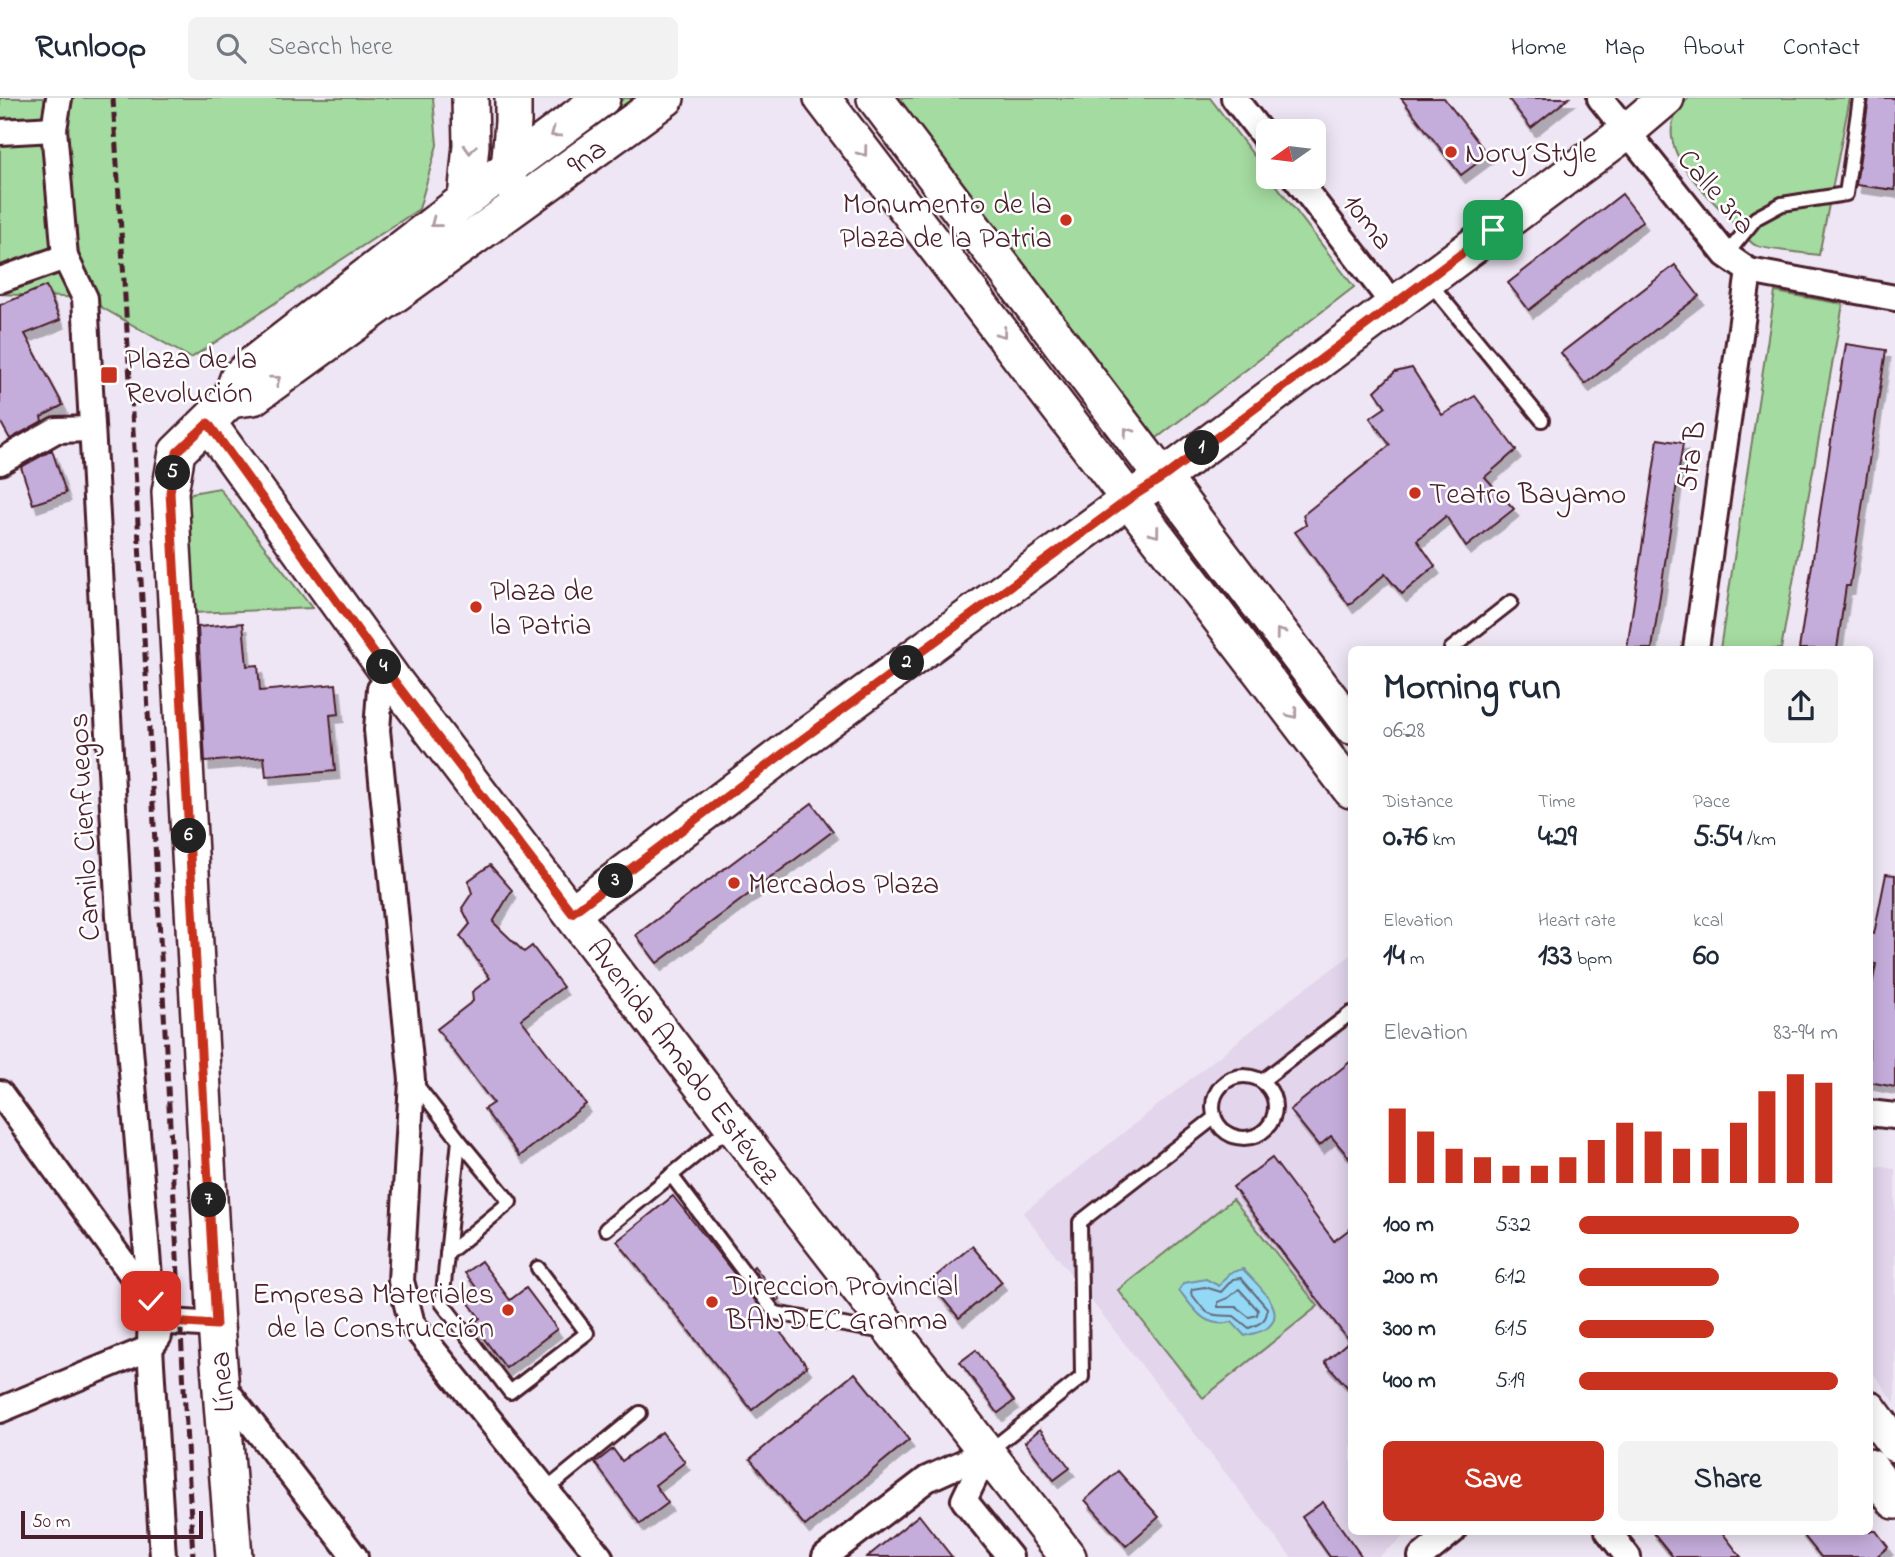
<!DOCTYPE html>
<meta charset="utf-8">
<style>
:root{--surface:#fff;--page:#f2f2f3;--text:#1f2937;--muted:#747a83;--line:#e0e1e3;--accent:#c8321e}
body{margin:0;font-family:"Indie Flower",sans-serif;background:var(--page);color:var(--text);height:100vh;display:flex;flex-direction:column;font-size:26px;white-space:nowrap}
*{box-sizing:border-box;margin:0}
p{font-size:23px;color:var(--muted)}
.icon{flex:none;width:38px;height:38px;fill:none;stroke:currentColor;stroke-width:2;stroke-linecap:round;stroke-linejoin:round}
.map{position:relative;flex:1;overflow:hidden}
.panel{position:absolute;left:1348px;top:548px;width:525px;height:889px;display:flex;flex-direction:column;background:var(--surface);border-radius:10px;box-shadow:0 4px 18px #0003}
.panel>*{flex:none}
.needle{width:46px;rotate:256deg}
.controls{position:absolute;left:1256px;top:21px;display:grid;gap:14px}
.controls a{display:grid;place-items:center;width:70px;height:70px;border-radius:10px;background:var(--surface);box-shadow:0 4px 18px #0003;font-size:35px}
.scale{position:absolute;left:21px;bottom:18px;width:182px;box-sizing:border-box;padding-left:7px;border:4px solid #4a1f2b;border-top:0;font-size:19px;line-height:24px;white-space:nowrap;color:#4a1f2b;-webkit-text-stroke:5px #fff;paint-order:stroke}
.pin{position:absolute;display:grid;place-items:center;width:60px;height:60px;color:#fff;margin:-30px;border-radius:14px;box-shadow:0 4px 10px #0006}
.km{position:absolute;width:35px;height:35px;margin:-18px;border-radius:50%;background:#222;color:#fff;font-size:19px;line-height:35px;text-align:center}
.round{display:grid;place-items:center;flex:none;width:74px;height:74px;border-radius:10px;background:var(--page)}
.head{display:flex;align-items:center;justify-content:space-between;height:119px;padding:0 35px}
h1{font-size:38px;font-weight:800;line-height:52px}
.figures{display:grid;grid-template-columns:repeat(3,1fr);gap:10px;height:119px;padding:7px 35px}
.figures div{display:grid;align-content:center}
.figures b{font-size:30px;font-weight:800}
.figures small{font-size:19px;font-weight:400}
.figures p{font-size:19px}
.chart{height:196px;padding:14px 35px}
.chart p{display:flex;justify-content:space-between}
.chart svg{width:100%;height:126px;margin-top:7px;stroke:var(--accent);stroke-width:6}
.primary-button{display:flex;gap:14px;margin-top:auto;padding:14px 35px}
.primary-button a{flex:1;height:80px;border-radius:10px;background:var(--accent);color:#fff;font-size:28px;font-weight:800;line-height:80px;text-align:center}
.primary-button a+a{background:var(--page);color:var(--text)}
ul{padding:0 35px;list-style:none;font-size:23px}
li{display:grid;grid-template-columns:112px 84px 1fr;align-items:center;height:52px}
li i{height:18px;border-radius:9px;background:var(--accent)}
header{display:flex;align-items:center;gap:42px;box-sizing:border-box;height:98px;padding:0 35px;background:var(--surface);border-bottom:2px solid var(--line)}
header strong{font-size:33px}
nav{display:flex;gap:38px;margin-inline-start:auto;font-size:24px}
.search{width:490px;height:63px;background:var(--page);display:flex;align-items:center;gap:18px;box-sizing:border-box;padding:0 24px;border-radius:10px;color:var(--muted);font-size:26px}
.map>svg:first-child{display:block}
.built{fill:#e2d5ec}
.green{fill:#a4dba0;stroke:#777d66;stroke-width:2}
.water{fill:#93d9f5;stroke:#768fa4;stroke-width:2}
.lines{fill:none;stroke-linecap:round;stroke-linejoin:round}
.shore{stroke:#67697c;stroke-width:2}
.building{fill:#c5addb;stroke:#4a1f2b;stroke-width:2;filter:url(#shadow)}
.lane-casing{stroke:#4a1f2b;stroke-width:18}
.street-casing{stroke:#4a1f2b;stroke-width:30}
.secondary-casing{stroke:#4a1f2b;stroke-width:40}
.lane{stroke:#fff;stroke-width:12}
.street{stroke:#fff;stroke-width:24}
.secondary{stroke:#fff;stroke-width:35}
.rail{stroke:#4a1f2b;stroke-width:5;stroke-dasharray:10 5;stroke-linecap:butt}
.oneway{stroke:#ae9aa0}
.route-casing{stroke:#fff;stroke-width:14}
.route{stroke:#c8321e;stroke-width:9}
.poi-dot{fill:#c8321e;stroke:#fff;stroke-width:2.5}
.labels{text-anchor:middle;stroke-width:5;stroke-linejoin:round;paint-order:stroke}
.poi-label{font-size:30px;fill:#4a1f2b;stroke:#fff;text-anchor:start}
.street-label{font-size:30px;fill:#4a1f2b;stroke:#fff}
</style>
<header>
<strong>Runloop</strong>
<div class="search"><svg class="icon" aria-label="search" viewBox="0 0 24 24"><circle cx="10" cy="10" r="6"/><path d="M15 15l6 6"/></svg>Search here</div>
<nav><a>Home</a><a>Map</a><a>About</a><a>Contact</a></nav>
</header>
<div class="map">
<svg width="1895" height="1459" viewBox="0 0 1895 1459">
<defs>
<filter id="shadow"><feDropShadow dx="4.5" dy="8" stdDeviation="0" flood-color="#0004"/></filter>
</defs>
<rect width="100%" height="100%" fill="#eee6f4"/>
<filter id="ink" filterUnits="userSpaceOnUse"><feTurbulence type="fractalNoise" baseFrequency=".0143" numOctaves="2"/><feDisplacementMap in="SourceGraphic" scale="14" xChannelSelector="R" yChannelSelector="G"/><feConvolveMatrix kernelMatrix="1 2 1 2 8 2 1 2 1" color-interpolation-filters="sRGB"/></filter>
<g filter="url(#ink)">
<!-- built -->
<g class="built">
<path d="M1351 857V1433H1411L1378 1459H1291L1023 1115 1297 896Z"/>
<path d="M1869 1067 1895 1071V1305L1869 1269Z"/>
</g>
<!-- green -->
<g class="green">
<path d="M0 0H433L437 47 419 111 191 260 85 200 0 196Z"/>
<path d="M624 0H640L582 44 576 36Z"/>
<path d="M887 0H1210L1354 189 1149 346Z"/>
<path d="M1689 0H1850L1819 157C1807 155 1764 152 1755 147 1747 143 1733 123 1725 116 1697 86 1644 39 1689 0Z"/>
<path d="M1775 194 1843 206 1781 551H1720Z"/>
<path d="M219 390 312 510 192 515 185 404 192 395Z"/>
<path d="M1186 439 1351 659V670L1182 444Z"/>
<path d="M1233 1101 1318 1208 1203 1300 1118 1192Z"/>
</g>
<!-- water -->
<path class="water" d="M1243 1171C1255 1185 1291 1213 1266 1231 1261 1234 1251 1236 1245 1238L1232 1224C1204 1231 1194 1211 1179 1192L1184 1185 1206 1181 1219 1188 1229 1175Z"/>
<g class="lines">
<!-- shore -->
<g class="shore">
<path d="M1241 1180 1267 1210C1268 1223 1259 1226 1249 1230L1234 1218C1207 1217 1208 1219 1191 1195L1192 1191 1205 1189 1221 1194 1233 1181Z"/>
<path d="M1239 1191 1258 1212 1257 1217 1249 1219 1236 1209H1218V1204L1228 1200Z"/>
</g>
</g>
<!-- building -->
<g class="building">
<path d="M1401 0H1444L1488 57 1461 77Z"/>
<path d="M1508 0H1569L1531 30Z"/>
<path d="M1869 0H1895V92L1856 87Z"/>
<path d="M1622 96 1643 123 1529 212 1508 185Z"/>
<path d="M1675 167 1699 198 1585 286 1561 255Z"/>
<path d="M46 188 60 222 25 236 63 307 41 319 42 323 10 341 0 323V207Z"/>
<path d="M1846 246 1886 252 1850 488H1846L1837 551H1799Z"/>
<path d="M1412 270 1442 317 1475 298 1516 352 1485 379 1514 411 1466 449 1446 418 1417 442 1435 468 1402 496 1385 476 1349 507 1295 434 1306 427 1303 417 1390 347 1370 320 1386 309 1375 293 1395 274Z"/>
<path d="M1658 341 1683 345 1652 551H1627Z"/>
<path d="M52 352 66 395 33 406 21 369Z"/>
<path d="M243 525 247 568 258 567 260 593 336 586 339 616 330 617 335 673 266 679 264 659 205 664 198 529Z"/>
<path d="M812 705 833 733 657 865 636 837Z"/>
<path d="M490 767 512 792 493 824 524 854 532 848 563 889 521 921 586 1006 520 1058 484 1011 493 1005 437 931 473 903 472 894 490 880 460 838 470 826 462 810 472 795 468 783Z"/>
<path d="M1886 776 1895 777V989L1869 984V903L1876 866 1869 865V835L1874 836Z"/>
<path d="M1351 963V1062L1331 1038 1319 1048 1290 1012Z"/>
<path d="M1272 1060 1334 1143 1351 1130V1293L1325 1264 1349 1243 1233 1089Z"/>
<path d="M673 1098 807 1268 752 1312 617 1143Z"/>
<path d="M972 1148 1002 1184 959 1220 929 1184Z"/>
<path d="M481 1163 510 1202 526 1190 557 1231 506 1270 473 1226 480 1220 468 1204 480 1194 465 1175Z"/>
<path d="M754 1168 780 1201 777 1203 752 1170Z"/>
<path d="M976 1252 1014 1303 998 1315 960 1264Z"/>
<path d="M855 1275 909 1342 805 1428 750 1361Z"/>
<path d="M1040 1331 1070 1370 1054 1382 1025 1344Z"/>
<path d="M662 1334 685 1364 655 1387 668 1405 640 1426 595 1365 613 1351 622 1363Z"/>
<path d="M1118 1373 1159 1419 1126 1448 1085 1402Z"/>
<path d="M1323 1404 1362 1459H1330L1302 1419Z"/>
<path d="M919 1417 952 1459H867Z"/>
<path d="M1652 1433H1721L1741 1459H1673Z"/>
<path d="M1800 1433H1876L1888 1449 1876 1459H1821Z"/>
</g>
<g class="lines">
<defs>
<g id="lane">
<path d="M1726 157 1756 120 1782 106 1846 96 1860 0"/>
<path d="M1429 184 1542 322"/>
<path d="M1451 551 1511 504"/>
<circle cx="1244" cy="1009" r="31"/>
<path d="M1262 983 1351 915"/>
<path d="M415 985 459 1042 442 1205 510 1294 587 1235 538 1170"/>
<path d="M671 1077 775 1215 884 1234"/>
<path d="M606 1131 730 1029"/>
<path d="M447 1156 510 1104 459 1042"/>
<path d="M988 1354 1082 1279 1080 1124 1214 1020"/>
<path d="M546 1392 640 1315"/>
</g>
<g id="street">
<path d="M59 0 54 31 65 159 85 200 119 818 151 1203 150 1250 163 1459"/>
<path d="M1234 0 1269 45"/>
<path d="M1600 0 1726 157 1749 173 1895 200"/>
<path d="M0 34 54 31"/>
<path d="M1295 79 1393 206"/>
<path d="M0 182 65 159"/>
<path d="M0 364 56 332 92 331"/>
<path d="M1696 551 1749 173"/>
<path d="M392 580 380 591 377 632 412 982 401 1183 412 1226 600 1459"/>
<path d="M0 995 151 1203 170 1224 216 1227"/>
<path d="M1869 1015 1895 1018"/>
<path d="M222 1287 355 1459"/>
<path d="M0 1312 150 1250 159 1238"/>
<path d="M987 1354 964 1402 1010 1459"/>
<path d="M1608 1433 1628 1459"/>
<path d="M825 1459 927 1381 987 1354"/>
<path d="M1421 1459 1453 1433"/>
</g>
<g id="secondary">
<path d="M602 0 466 101 253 266 238 280 230 302 253 299 666 0"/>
<path d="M822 0 1351 692"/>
<path d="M875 0 1351 628"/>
<path d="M508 84 513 24V0"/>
<path d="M466 101 471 47 470 0"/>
<path d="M230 302 177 354 170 394 216 1227 234 1459"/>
<path d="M208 325 392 580 732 1027 1068 1459"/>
<path d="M572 815 793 648 1129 401 1165 378 1626 34 1666 0"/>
<path d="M1869 1311 1895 1346"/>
<path d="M1869 1369 1895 1403"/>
</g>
</defs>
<!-- lane casing -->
<use href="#lane" class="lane-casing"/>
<!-- street casing -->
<use href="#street" class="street-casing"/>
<!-- secondary casing -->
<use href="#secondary" class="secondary-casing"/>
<!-- lane -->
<use href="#lane" class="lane"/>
<!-- street -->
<use href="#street" class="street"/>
<!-- secondary -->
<use href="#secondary" class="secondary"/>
<!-- rail -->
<path class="rail" d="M113 0 133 332 193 1459"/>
</g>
<!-- one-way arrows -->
<defs><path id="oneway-chevron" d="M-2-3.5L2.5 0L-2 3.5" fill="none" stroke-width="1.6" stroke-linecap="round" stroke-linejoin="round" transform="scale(1.75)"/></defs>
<g class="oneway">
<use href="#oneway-chevron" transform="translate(555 35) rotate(143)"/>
<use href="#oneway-chevron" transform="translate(470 51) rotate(93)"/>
<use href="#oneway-chevron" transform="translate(863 54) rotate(53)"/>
<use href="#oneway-chevron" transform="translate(435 125) rotate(142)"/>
<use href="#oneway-chevron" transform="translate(1002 235) rotate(53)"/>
<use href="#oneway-chevron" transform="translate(276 282) rotate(-36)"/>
<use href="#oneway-chevron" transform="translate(1128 334) rotate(-127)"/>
<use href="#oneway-chevron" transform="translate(1155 435) rotate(53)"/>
<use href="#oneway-chevron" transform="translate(1280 535) rotate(-127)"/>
<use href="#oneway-chevron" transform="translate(1293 616) rotate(53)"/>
</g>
</g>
<g class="lines" filter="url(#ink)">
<defs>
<path id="route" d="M151 1203 170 1224 216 1227 170 394 177 354 208 325 392 580 572 815 793 648 1129 401 1165 378 1493 132"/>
</defs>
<!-- route casing -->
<use href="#route" class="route-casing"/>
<!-- route -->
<use href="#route" class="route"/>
</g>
<!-- markers -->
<g class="poi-dot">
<circle cx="1451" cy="54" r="7"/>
<circle cx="1066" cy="122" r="7"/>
<rect x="100" y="268" width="18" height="18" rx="3.5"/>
<circle cx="1415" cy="395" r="7"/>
<circle cx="476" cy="509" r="7"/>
<circle cx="734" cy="785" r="7"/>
<circle cx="712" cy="1204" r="7"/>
<circle cx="508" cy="1212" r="7"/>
</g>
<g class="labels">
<!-- poi labels -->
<g class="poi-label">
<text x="1465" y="64">Nory´Style</text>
<text x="1052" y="115" text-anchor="end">Monumento de la<tspan x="1052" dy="34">Plaza de la Patria</tspan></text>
<text x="125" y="270">Plaza de la<tspan x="125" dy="34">Revolución</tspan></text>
<text x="1429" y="405">Teatro Bayamo</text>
<text x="490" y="502">Plaza de<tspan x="490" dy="34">la Patria</tspan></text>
<text x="748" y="795">Mercados Plaza</text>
<text x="726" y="1197">Direccion Provincial<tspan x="726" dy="34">BANDEC Granma</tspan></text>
<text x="494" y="1205" text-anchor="end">Empresa Materiales<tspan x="494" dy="34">de la Construcción</tspan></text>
</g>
<!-- street labels -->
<g class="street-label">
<text transform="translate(586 58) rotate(-36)" y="10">9na</text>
<text transform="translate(1717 93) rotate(49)" y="10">Calle 3ra</text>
<text transform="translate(1369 123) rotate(52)" y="10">10ma</text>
<text transform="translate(1690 358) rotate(-82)" y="10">5ta B</text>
<text transform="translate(83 729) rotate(-93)" y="10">Camilo Cienfuegos</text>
<text transform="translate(684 963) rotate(53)" y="10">Avenida Amado Estévez</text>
<text transform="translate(221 1284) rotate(-95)" y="10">Línea</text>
</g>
</g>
</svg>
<div class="controls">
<a><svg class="needle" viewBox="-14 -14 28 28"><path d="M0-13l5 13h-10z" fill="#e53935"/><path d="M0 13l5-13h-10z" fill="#747a83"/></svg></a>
</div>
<div class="scale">50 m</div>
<div class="pin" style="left:1493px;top:132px;background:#1e9e55"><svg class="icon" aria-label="arrive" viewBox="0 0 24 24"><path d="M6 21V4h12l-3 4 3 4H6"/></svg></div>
<div class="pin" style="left:151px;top:1203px;background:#d93025"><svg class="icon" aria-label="check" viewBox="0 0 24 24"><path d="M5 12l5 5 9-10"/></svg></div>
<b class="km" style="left:1202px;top:350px">1</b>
<b class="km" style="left:907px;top:565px">2</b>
<b class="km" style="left:616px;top:783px">3</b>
<b class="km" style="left:384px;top:569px">4</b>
<b class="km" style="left:173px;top:375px">5</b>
<b class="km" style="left:189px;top:738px">6</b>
<b class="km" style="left:209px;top:1102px">7</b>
<section class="panel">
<div class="head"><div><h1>Morning run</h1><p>06:28</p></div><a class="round"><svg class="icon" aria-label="share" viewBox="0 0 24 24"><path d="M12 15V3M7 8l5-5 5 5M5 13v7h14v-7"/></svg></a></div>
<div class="figures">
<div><p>Distance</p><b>0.76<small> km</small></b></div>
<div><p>Time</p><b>4:29</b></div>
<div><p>Pace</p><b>5:54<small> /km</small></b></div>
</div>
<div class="figures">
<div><p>Elevation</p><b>14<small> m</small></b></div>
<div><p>Heart rate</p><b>133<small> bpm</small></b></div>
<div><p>kcal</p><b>60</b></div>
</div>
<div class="chart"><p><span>Elevation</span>83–94 m</p>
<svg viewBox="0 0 160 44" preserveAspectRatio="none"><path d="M5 44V18M15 44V26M25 44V32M35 44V35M45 44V38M55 44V38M65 44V35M75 44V29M85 44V23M95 44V26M105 44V32M115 44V32M125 44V23M135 44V12M145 44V6M155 44V9"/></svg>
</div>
<ul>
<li><b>100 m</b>5:32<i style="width:85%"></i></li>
<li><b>200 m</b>6:12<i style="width:54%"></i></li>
<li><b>300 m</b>6:15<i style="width:52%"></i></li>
<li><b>400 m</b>5:19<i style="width:100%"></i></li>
</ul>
<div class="primary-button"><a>Save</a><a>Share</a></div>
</section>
</div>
